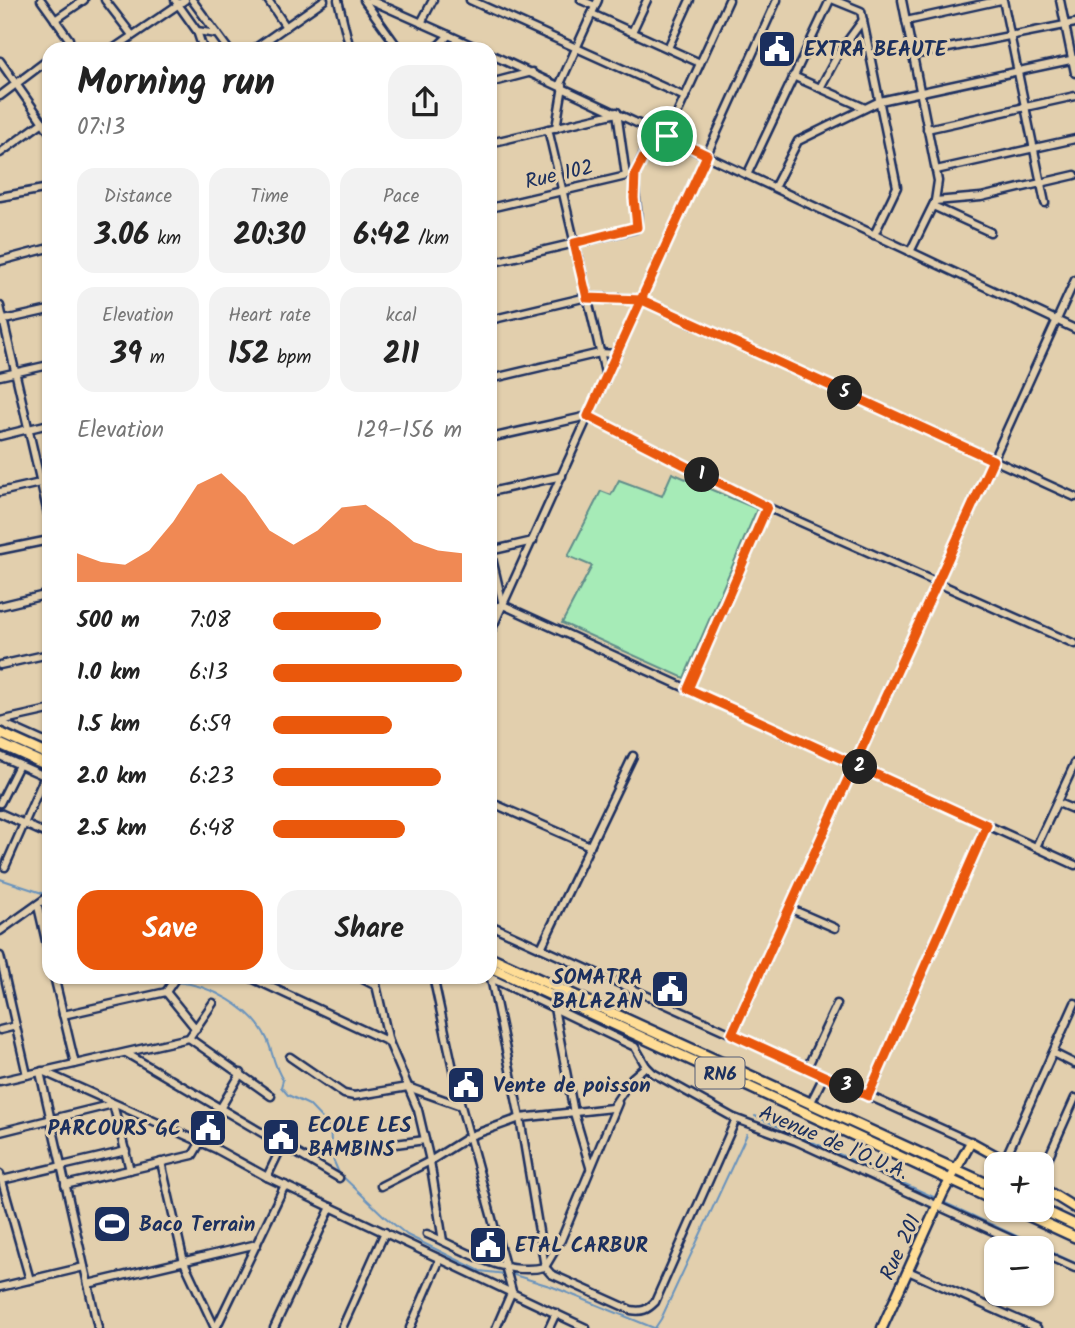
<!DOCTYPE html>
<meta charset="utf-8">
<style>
:root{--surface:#fff;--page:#f2f2f2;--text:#222;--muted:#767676;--accent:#ea580c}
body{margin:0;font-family:Kalam,sans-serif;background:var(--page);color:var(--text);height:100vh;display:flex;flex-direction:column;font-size:26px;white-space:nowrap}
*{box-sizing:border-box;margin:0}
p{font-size:23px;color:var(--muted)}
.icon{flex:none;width:38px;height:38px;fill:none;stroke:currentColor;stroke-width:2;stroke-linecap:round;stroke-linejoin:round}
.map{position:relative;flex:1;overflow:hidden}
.details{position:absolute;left:42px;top:42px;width:455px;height:942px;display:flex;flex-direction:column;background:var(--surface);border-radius:21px;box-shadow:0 2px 5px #0004}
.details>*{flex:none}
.fabs{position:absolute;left:984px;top:1152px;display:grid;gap:14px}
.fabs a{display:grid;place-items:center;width:70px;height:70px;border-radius:14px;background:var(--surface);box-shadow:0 2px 5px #0004;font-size:35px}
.pin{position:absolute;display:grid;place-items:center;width:60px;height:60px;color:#fff;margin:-30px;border:4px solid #fff;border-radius:50%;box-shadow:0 2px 7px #0007}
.km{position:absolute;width:35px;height:35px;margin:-18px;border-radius:50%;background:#222;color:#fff;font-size:19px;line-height:35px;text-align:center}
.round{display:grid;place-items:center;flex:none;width:74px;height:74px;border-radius:21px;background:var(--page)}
.headline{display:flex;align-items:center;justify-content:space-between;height:119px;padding:0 35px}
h1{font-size:38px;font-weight:800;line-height:52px}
.stats{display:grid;grid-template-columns:repeat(3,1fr);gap:10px;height:119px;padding:7px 35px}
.stats div{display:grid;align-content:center;border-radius:18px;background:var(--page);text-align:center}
.stats b{font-size:30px;font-weight:800}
.stats small{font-size:19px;font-weight:400}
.stats p{font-size:19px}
.chart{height:196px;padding:14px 35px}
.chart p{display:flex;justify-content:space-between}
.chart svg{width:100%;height:126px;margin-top:7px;fill:var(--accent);opacity:.7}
.primary-button{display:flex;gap:14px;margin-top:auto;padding:14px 35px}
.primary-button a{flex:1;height:80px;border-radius:21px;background:var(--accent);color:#fff;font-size:28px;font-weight:800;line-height:80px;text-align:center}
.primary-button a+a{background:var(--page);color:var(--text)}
ul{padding:0 35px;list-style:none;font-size:23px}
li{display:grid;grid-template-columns:112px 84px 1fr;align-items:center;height:52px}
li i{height:18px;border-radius:9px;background:var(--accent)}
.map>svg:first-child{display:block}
.green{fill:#a6ebb7;stroke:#608d8a;stroke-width:2}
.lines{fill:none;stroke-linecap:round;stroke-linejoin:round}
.stream{stroke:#6993bd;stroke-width:2}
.minor-casing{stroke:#1b2f5e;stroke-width:11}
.major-casing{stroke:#1b2f5e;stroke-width:13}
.highway-casing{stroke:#1b2f5e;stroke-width:14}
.minor{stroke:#e2cfad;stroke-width:6}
.major{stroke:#ffdd96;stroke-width:8}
.highway{stroke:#ffdd96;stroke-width:9}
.route-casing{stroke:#fff;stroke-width:14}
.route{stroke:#ea580c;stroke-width:9}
.labels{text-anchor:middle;stroke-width:6;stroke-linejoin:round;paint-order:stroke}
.shield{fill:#e2cfad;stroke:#575f76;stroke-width:2}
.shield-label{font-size:19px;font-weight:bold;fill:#1b2f5e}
.poi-label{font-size:21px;font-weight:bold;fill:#1b2f5e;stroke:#e2cfad;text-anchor:start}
.street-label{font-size:21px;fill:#1b2f5e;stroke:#e2cfad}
</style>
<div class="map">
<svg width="1075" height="1328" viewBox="0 0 1075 1328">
<rect width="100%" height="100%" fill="#e2cfad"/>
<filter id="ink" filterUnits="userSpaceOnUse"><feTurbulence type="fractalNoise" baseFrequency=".0143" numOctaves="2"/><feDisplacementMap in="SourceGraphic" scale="14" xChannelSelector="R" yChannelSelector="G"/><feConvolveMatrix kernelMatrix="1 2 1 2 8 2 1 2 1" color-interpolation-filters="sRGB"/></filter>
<g filter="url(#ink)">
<!-- green -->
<path class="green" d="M672 473 757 509 684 678 562 623 592 566 568 556 601 491 611 495 619 480 662 496Z"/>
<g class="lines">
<!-- stream -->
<g class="stream">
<path d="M0 879 48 895"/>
<path d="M140 976 170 981"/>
<path d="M176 982C209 984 253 1008 267 1039 273 1053 274 1067 283 1080L281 1087 288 1095 309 1105 330 1127 332 1157 339 1173 385 1217 407 1235 480 1271 506 1274"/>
<path d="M755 1116 938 1199"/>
<path d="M943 1202 1075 1263"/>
<path d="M511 1274 553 1287 654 1328"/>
<path d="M655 1328 661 1319 747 1134"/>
</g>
<defs>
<g id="minor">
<path d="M41 0 69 39V45L62 49"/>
<path d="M105 0 132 35"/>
<path d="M175 0 197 31 203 49"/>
<path d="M192 0 217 34"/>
<path d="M268 0 286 27"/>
<path d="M338 0 350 49"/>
<path d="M364 0 399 49"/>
<path d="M370 0 480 49"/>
<path d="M470 0 685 97"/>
<path d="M581 0 595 6"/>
<path d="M834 0 861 11 897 187 874 235"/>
<path d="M902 0 938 181 935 201 910 252"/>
<path d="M1003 0 1045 203"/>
<path d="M1060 0 1075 73"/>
<path d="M592 14 700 63"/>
<path d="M55 20 84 0"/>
<path d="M906 21 1001 0"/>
<path d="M421 23 433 0"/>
<path d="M197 31 217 34 228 49"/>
<path d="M632 32 647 0"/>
<path d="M668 48 690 0"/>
<path d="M113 49 185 0"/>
<path d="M254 49 324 0"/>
<path d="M435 49 449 35"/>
<path d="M490 54 1075 329"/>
<path d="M913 55 1075 23"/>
<path d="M0 61 49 131"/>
<path d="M793 76 865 108"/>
<path d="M490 83 532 72"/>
<path d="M560 84 598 0"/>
<path d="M820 88 840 51 863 20"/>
<path d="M0 96 49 59"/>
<path d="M617 112 626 176"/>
<path d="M556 128 563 86"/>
<path d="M548 129 606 377"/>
<path d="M927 129 1075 96"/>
<path d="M667 136 729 0"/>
<path d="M490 143 617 113"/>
<path d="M0 153 43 122"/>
<path d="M936 170 1075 139"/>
<path d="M748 173 830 0"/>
<path d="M775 186 798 141 880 101 1075 59"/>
<path d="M0 197 49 188"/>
<path d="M935 201 981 197 1075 175"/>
<path d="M933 206 990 232"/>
<path d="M490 208 635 174"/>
<path d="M0 261 49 248"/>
<path d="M490 263 635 229C641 217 633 194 635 178 637 162 650 145 657 131"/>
<path d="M0 306 49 518"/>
<path d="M490 320 587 297 642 300 1075 497"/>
<path d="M0 321 49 310"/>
<path d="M0 376 49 365"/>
<path d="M490 379 600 353 617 354"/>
<path d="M0 436 49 424"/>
<path d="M490 438 588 416 767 507 1075 644"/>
<path d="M0 492 49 481"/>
<path d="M490 492 562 476"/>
<path d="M0 550 49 540"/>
<path d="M490 550 503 605"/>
<path d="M490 551 533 541"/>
<path d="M0 606 49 594"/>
<path d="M490 608 503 605 1075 865"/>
<path d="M490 633 777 0"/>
<path d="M0 665 49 654"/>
<path d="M688 689 767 507"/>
<path d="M0 721 49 710"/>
<path d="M0 722 49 744"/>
<path d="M0 756 49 778"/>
<path d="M490 802 590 846"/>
<path d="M0 803 19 765"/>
<path d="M1058 803 1075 810"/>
<path d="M0 813 49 835"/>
<path d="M1036 847 1075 763"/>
<path d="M5 867 45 776"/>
<path d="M38 906 49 954"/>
<path d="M789 908 835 928"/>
<path d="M490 925 971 1142"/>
<path d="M0 931 49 896"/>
<path d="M541 948 633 756"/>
<path d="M0 956 27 1075"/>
<path d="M54 976 75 1064"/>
<path d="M247 976 389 1042"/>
<path d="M357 976 376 986"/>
<path d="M374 976 389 1042 418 1110 430 1161 443 1241"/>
<path d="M433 976 461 1106"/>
<path d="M489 977 635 1047 646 1066 653 1073 734 1118 796 1141 1030 1248"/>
<path d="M491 978 520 1118 545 1267 551 1274 631 1310C642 1312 647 1310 655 1302L736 1119"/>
<path d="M166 992 196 1029"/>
<path d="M554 1008 574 1113 590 1167"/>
<path d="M63 1015 166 992 177 976"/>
<path d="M0 1030 16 1026"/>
<path d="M732 1034 1075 280"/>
<path d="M189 1038 271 1096"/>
<path d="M126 1053 339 1178"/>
<path d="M1053 1053 1075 1064"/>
<path d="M290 1057 344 1094 354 1096 408 1087 461 1106 512 1291 496 1328"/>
<path d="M807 1068 837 1004"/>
<path d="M42 1071 216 1149 267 1177 586 1328"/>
<path d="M40 1072 98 1328"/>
<path d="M0 1081 189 1038 213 1003"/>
<path d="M868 1096 987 825"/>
<path d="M811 1102 824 1076"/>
<path d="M0 1132 113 1104 130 1170"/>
<path d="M351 1150 425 1140"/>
<path d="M1005 1159 1075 1003"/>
<path d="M161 1162 184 1262 215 1328"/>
<path d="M0 1174 30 1280"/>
<path d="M1041 1174 1075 1098"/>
<path d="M267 1177 282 1146"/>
<path d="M2 1180 126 1151"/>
<path d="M65 1185 193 1155 241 1073"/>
<path d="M381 1186 430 1161 470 1136 520 1118 612 1108 632 1078 646 1066"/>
<path d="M427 1234C465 1250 503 1277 545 1267L561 1240 618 1103"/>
<path d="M1041 1253 1075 1268"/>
<path d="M908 1271 1037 1328"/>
<path d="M88 1284 257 1244"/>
<path d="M0 1287 84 1267"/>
<path d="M216 1328 285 1185"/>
<path d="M274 1328 331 1207"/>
<path d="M342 1328 385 1232"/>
<path d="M410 1328 440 1259"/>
<path d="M549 1328 556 1313"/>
</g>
<g id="major">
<path d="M1041 1187 1075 1208"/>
<path d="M882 1328 943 1193 971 1142 1011 1164"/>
</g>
<g id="highway">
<path d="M0 733 49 755"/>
<path d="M0 744 49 766"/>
<path d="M490 957 996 1188"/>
<path d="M490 967 996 1201"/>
<path d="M1014 1209 1075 1237"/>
<path d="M1041 1209 1075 1225"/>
</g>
</defs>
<!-- minor casing -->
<use href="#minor" class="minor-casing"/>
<!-- major casing -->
<use href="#major" class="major-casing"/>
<!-- highway casing -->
<use href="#highway" class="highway-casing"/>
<!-- minor -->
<use href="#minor" class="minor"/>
<!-- major -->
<use href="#major" class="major"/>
<!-- highway -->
<use href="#highway" class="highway"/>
</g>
</g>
<g class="lines" filter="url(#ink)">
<defs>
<path id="route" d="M667 136 707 155 588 416 767 507 688 689C788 734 888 780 987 825L868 1096 732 1034C819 843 906 651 993 460L642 300 587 298 574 243 637 227 634 198 635 174 657 131 667 136"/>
</defs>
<!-- route casing -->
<use href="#route" class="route-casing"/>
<!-- route -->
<use href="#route" class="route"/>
</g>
<!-- icons -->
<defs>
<symbol id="civic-square" viewBox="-11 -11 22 22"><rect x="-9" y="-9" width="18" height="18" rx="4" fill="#1b2f5e" stroke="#e2cfad"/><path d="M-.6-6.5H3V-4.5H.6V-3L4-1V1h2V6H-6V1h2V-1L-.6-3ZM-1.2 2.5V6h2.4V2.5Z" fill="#fff"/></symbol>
<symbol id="stadium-square" viewBox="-11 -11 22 22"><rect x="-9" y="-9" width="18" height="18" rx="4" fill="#1b2f5e" stroke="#e2cfad"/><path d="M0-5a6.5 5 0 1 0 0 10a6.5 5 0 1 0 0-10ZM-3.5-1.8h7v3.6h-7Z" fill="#fff"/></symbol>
</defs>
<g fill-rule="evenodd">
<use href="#civic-square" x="755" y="27" width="44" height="44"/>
<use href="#civic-square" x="648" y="967" width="44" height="44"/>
<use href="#civic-square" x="444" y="1063" width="44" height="44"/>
<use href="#civic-square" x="186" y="1106" width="44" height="44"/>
<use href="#civic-square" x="259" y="1115" width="44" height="44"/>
<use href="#stadium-square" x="90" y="1202" width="44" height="44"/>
<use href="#civic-square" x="466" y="1223" width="44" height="44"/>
</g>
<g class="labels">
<!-- shield labels -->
<rect class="shield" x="695.5" y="1057.5" width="49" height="31" rx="5"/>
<g class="shield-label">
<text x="720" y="1080">RN6</text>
</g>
<!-- poi labels -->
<g class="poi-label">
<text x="804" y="56">EXTRA BEAUTE</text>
<text x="643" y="984" text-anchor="end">SOMATRA<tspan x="643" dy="24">BALAZAN</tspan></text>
<text x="493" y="1092">Vente de poisson</text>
<text x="308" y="1132">ECOLE LES<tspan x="308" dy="24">BAMBINS</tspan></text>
<text x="181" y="1135" text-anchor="end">PARCOURS GC</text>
<text x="139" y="1231">Baco Terrain</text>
<text x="515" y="1252">ETAL CARBUR</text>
</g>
<!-- street labels -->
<g class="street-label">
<text transform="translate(559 174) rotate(-13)" y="7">Rue 102</text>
<text transform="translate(834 1142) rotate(23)" y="7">Avenue de l'O.U.A.</text>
<text transform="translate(900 1247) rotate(-65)" y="7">Rue 201</text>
</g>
</g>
</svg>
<div class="fabs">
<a>+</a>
<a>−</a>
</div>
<div class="pin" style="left:667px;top:136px;background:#1e9e55"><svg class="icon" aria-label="arrive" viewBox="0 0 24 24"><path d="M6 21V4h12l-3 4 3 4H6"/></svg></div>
<b class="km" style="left:702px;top:475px">1</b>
<b class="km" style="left:860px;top:767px">2</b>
<b class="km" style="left:847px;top:1086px">3</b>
<b class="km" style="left:845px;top:393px">5</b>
<section class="details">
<div class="headline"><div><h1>Morning run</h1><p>07:13</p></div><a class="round"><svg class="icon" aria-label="share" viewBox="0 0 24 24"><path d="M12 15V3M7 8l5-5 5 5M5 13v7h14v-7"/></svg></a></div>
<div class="stats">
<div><p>Distance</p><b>3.06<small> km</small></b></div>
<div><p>Time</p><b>20:30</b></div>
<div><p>Pace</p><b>6:42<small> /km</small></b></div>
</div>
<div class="stats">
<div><p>Elevation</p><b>39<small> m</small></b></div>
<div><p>Heart rate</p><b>152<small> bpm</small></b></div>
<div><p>kcal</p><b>211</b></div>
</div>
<div class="chart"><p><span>Elevation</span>129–156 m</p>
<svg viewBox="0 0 160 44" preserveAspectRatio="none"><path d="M0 44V34L10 37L20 38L30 33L40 23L50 10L60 6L70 14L80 26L90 31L100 26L110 18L120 17L130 23L140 30L150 33L160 34V44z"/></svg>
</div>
<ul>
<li><b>500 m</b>7:08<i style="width:57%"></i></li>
<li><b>1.0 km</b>6:13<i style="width:100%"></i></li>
<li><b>1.5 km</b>6:59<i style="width:63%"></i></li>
<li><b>2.0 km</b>6:23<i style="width:89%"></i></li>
<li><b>2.5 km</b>6:48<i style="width:70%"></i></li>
</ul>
<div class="primary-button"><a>Save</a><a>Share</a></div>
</section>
</div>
